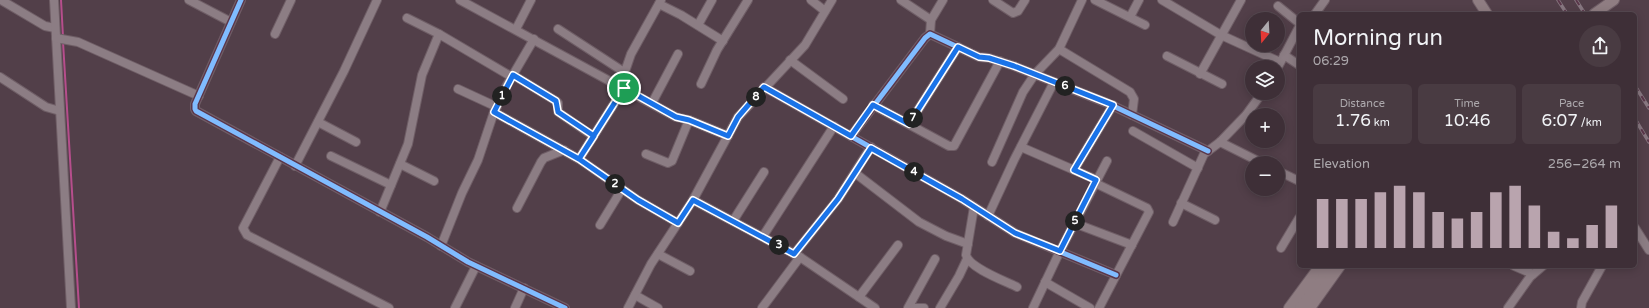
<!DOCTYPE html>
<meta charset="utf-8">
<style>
:root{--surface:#3e2f37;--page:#493b42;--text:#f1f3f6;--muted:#ada9ad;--line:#574a52;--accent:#b9a4ae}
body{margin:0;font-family:"Varela Round",sans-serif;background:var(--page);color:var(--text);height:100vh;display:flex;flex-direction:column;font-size:15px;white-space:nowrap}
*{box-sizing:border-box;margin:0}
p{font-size:13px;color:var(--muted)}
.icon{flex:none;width:22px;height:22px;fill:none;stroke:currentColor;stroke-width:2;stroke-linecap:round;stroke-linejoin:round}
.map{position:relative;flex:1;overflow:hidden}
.side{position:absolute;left:1297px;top:12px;width:340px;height:256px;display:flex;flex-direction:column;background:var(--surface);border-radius:6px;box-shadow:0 2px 10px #0003,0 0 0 1px var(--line)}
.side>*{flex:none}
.needle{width:26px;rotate:198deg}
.buttons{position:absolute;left:1245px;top:12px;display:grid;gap:8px}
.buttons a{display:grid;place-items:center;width:40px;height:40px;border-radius:50%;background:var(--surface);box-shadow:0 2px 10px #0003,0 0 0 1px var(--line);font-size:20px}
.pin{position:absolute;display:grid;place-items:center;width:34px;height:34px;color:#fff;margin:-17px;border:2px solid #fff;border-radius:50%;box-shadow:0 1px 4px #0007}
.km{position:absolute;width:20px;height:20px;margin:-10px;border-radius:50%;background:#222;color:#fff;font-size:11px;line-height:20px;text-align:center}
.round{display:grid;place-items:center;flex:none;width:42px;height:42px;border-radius:21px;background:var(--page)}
.head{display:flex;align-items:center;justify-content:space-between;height:68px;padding:0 16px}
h1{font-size:22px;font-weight:600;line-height:30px}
.stats{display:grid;grid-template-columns:repeat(3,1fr);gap:6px;height:68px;padding:4px 16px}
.stats div{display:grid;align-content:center;border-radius:6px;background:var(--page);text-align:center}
.stats b{font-size:17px;font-weight:600}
.stats small{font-size:11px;font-weight:400}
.stats p{font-size:11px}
.chart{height:112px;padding:8px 16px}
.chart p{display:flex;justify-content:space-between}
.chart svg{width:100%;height:72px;margin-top:4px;stroke:var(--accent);stroke-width:6}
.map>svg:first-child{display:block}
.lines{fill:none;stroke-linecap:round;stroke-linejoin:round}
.stream{stroke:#b64e8c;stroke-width:2}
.minor-casing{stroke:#6f5e66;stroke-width:10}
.major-casing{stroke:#6f5e66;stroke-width:12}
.minor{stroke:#8c7d84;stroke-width:8}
.major{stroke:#8f7d82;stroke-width:10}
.rail-casing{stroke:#877780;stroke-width:3.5}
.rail{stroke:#5a374a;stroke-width:2;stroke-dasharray:6;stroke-linecap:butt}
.cycleway-casing{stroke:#5a374a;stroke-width:8}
.cycleway{stroke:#80bcff;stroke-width:5}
.route-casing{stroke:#fff;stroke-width:8}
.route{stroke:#1a73e8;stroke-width:5}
</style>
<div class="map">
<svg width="1649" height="308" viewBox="0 0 1649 308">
<rect width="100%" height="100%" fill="#523f49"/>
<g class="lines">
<!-- stream -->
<g class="stream">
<path d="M61 0 63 37"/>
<path d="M63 42 79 308"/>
</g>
<defs>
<g id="minor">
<path d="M1 0 45 26 55 28"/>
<path d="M54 0 71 308"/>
<path d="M189 0 231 22"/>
<path d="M241 0 195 104V109L196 111 427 237 468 262 565 308"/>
<path d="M460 0 676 117 689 120 728 136"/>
<path d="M811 0 825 11"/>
<path d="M901 0 931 20"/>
<path d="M993 0 1013 13 1018 11 1025 0"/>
<path d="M1095 0 1145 25"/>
<path d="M1162 0 1221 35 1280 62"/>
<path d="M659 4 681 15 723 41"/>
<path d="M1278 6 1299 23"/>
<path d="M1315 14 1325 0"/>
<path d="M1130 17 1139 0"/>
<path d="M407 18 439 34 512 77"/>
<path d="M698 25 712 0"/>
<path d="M516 29 531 0"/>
<path d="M558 29 624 72"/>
<path d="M275 34 291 0"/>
<path d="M930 34 931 20 943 0"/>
<path d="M56 38 78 42 199 96"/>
<path d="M1059 49 1130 92 1134 99 1132 115"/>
<path d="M1284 55 1299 65"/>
<path d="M1167 56 1222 84"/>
<path d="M790 60 843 99"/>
<path d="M1278 67 1299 27"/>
<path d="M1200 74 1241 0"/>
<path d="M513 75 556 101 558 103V112L593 136"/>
<path d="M0 77 46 107 60 111"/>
<path d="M701 84 717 50 748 0"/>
<path d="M620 86 631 54 661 0"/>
<path d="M764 87 962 199 1015 233 1116 275"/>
<path d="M458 89 497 107"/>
<path d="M652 103 678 54"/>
<path d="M873 105 949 146H954L1000 61"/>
<path d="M494 112 579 159 638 200 678 223"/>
<path d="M318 122 356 142"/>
<path d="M909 124 958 47"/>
<path d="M1133 131 1198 168"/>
<path d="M851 136 925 38 930 34 979 57 989 58 1014 66 1107 103 1208 151"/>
<path d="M1220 142 1262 163"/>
<path d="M1021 147 1097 180"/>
<path d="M646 154 668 163 672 161 689 120"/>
<path d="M331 156 391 185"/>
<path d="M280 157 243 228 247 235 389 308"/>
<path d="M579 159 624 88"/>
<path d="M992 162 1023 92 1035 74 1059 49 1082 0"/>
<path d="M400 164 434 181"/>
<path d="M295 166 344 71 377 0"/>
<path d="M1074 170 1113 105"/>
<path d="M1278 171 1299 181"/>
<path d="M855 173 919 222 946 236 968 244"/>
<path d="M1095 183 1147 208 1149 212 1099 308"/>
<path d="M693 200 800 257 875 308"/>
<path d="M1181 203 1215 220"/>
<path d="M974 207 966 255C969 268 1005 281 1017 287"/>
<path d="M517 208 541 162 544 158 564 150"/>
<path d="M380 212 408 144 422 75 439 34"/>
<path d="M988 216 1014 160 1054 82"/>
<path d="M733 221 764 172"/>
<path d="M1173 222 1204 154 1220 142 1246 115 1262 93"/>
<path d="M1074 223 1132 245"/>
<path d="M600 225 622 189"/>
<path d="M1635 228 1649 250"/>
<path d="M763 236 834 126"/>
<path d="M441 246 462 193 478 160 495 109 507 85 534 39"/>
<path d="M1281 248 1299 218"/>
<path d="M658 254 690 271"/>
<path d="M794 254 838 199 871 147"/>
<path d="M1514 266 1533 274"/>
<path d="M1045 282 1090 308"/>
<path d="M635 295 658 308"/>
<path d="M859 297 898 245"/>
<path d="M455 308 476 266"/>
<path d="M515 308 524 288"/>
<path d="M628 308 651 264 693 200 738 117 805 45 832 0"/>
<path d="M762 308 800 257"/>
<path d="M908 308 935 259"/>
<path d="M914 308H924"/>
<path d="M940 308 959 276 967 259"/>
<path d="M1033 308 1060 251 1107 161"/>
<path d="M1508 308 1530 277 1543 266"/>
<path d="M1581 308 1582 302 1602 266"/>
</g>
<g id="major">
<path d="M1478 0 1487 14"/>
<path d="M1594 14 1614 0"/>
<path d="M1289 308 1320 266"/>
<path d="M1300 308 1331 266"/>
<path d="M1310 308 1340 266"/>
</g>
</defs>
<!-- minor casing -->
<use href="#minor" class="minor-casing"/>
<!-- major casing -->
<use href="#major" class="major-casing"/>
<!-- minor -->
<use href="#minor" class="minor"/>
<!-- major -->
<use href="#major" class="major"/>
<defs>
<g id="rail">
<path d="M1558 0 1567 14"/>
<path d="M1576 0 1585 14"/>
<path d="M1635 86 1649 108"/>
<path d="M1635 119 1649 142"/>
</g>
</defs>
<!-- rail casing -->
<use href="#rail" class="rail-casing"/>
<!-- rail -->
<use href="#rail" class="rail"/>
<defs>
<g id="cycleway">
<path d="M241 0 195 104V109L196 111 427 237 468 262 565 308"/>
<path d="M764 87 962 199 1015 233 1116 275"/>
<path d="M851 136 925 38 930 34 979 57 989 58 1014 66 1107 103 1208 151"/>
</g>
</defs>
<!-- cycleway casing -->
<use href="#cycleway" class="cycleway-casing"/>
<!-- cycleway -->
<use href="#cycleway" class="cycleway"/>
</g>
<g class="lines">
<defs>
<path id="route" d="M624 88 579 159 494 112 513 75 556 101 558 112 594 136 579 159 638 200 678 223 693 200 794 254 838 199 871 148 962 199 1015 233 1060 251 1096 180 1074 170 1113 105 1014 66 989 58 979 57 958 47 909 124 873 105 851 136 764 87 738 117 728 136 689 120 676 117 624 88"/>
</defs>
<!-- route casing -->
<use href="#route" class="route-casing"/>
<!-- route -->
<use href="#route" class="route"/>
</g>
</svg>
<div class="buttons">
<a><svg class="needle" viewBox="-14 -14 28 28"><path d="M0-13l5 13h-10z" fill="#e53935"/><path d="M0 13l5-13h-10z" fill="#ada9ad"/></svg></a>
<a><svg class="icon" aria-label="layers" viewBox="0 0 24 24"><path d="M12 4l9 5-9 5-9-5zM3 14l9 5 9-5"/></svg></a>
<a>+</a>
<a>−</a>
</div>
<div class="pin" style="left:624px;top:88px;background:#1e9e55"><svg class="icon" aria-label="arrive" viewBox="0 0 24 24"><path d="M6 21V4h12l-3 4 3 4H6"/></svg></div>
<b class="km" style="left:502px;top:96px">1</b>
<b class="km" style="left:615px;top:184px">2</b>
<b class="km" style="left:779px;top:245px">3</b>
<b class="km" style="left:914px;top:172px">4</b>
<b class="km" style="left:1075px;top:221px">5</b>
<b class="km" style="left:1065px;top:86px">6</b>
<b class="km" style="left:913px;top:118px">7</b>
<b class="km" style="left:756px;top:97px">8</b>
<section class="side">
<div class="head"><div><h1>Morning run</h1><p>06:29</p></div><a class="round"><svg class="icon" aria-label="share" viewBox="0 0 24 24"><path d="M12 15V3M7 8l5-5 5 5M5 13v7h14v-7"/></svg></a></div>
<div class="stats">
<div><p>Distance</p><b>1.76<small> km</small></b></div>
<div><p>Time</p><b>10:46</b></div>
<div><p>Pace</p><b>6:07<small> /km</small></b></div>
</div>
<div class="chart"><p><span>Elevation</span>256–264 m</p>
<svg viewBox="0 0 160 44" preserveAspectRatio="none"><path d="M5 44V14M15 44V14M25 44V14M35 44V10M45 44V6M55 44V10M65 44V22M75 44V26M85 44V22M95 44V10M105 44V6M115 44V18M125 44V34M135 44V38M145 44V30M155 44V18"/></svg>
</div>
</section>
</div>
